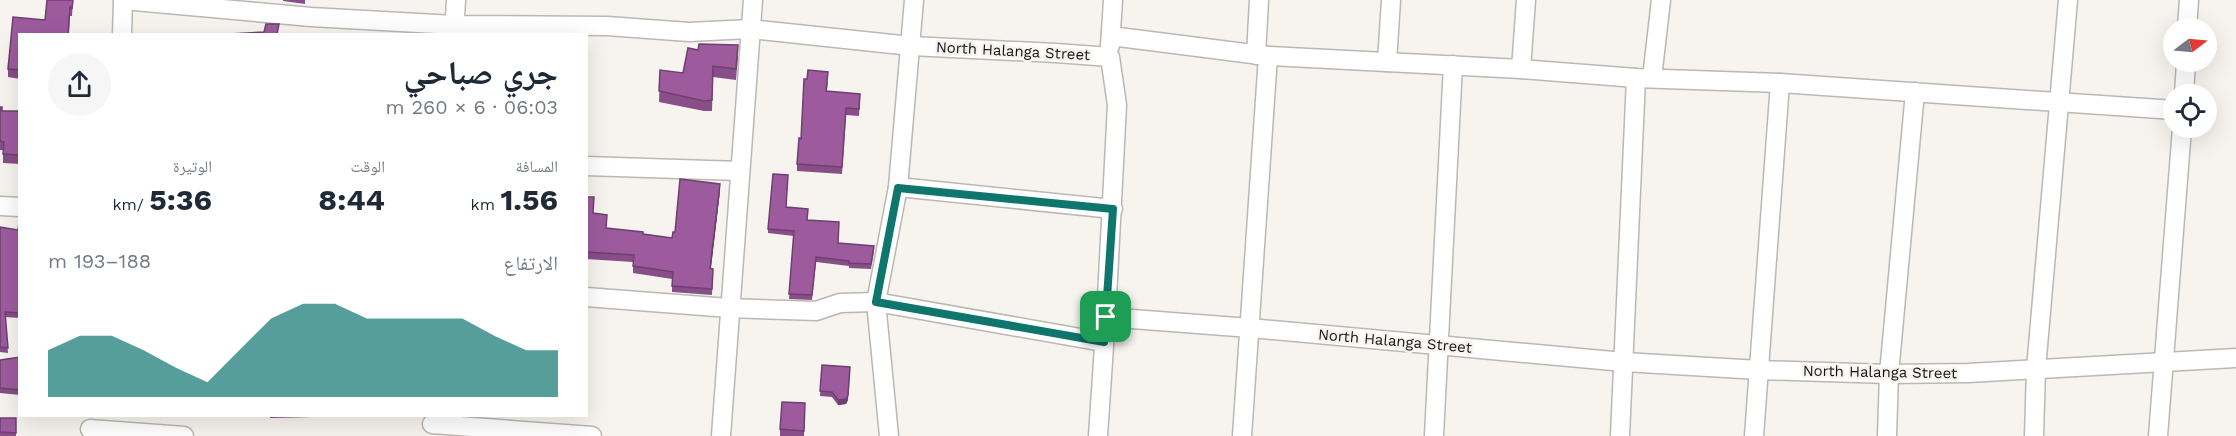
<!DOCTYPE html>
<html lang="ar">
<meta charset="utf-8">
<style>
:root{--surface:#fff;--page:#f6f6f7;--text:#1f2937;--muted:#747a83;--accent:#0f766e}
body{margin:0;font-family:"Work Sans","Noto Naskh Arabic",sans-serif;background:var(--page);color:var(--text);direction:rtl;height:100vh;display:flex;flex-direction:column;font-size:22px;white-space:nowrap}
*{box-sizing:border-box;margin:0}
p{font-size:20px;color:var(--muted)}
.icon{flex:none;width:33px;height:33px;fill:none;stroke:currentColor;stroke-width:2;stroke-linecap:round;stroke-linejoin:round}
.map{position:relative;flex:1;overflow:hidden;direction:ltr}
.panel{position:absolute;left:18px;top:33px;width:570px;height:384px;display:flex;flex-direction:column;background:var(--surface);border-radius:0px;box-shadow:0 6px 24px #0002;direction:rtl}
.panel>*{flex:none}
.needle{width:39px;rotate:74deg}
.controls{position:absolute;left:2163px;top:18px;display:grid;gap:12px}
.controls a{display:grid;place-items:center;width:54px;height:54px;border-radius:50%;background:var(--surface);box-shadow:0 6px 24px #0002;font-size:30px}
.pin{position:absolute;display:grid;place-items:center;width:51px;height:51px;color:#fff;margin:-26px;border-radius:12px;box-shadow:0 3px 9px #0006}
.round{display:grid;place-items:center;flex:none;width:63px;height:63px;border-radius:32px;background:var(--page)}
.summary{display:flex;align-items:center;justify-content:space-between;height:102px;padding:0 30px}
h1{font-size:33px;font-weight:700;line-height:45px}
.metrics{display:grid;grid-template-columns:repeat(3,1fr);gap:9px;height:102px;padding:6px 30px}
.metrics div{display:grid;align-content:center}
.metrics b{font-size:30px;font-weight:700}
.metrics small{font-size:16px;font-weight:400}
.metrics p{font-size:16px}
.chart{height:168px;padding:12px 30px}
.chart p{display:flex;justify-content:space-between}
.chart svg{width:100%;height:108px;margin-top:6px;fill:var(--accent);opacity:.7}
.map>svg:first-child{display:block}
.lines{fill:none;stroke-linecap:round;stroke-linejoin:round}
.minor-casing{stroke:#bab8b3;stroke-width:21}
.minor{stroke:#fff;stroke-width:18}
.wall{fill:#874e88}
.shaded-wall{fill:#6e406f}
.building{fill:#9d5b9e;stroke:#6e406f;stroke-width:1.5}
.route-casing{stroke:#fff;stroke-width:12}
.route{stroke:#0f766e;stroke-width:8}
.labels{text-anchor:middle;stroke-width:5;stroke-linejoin:round;paint-order:stroke}
.street-label{font-size:15px;fill:#151412;stroke:#f7f4ef}
</style>
<div class="map">
<svg width="2236" height="436" viewBox="0 0 2236 436">
<rect width="100%" height="100%" fill="#f7f4ef"/>
<g class="lines">
<defs>
<g id="minor">
<path d="M123 0 311 17 454 25 607 26 689 32 750 29 911 46 1056 53 1110 57 1117 105 1106 317 1250 328 1624 362 1759 370 1889 374 1968 373 2236 358"/>
<path d="M2187 28 2189 0"/>
<path d="M122 34 123 1"/>
<path d="M454 34 456 0"/>
<path d="M1111 36 1268 56 1521 69 1636 78 1780 83 2174 110"/>
<path d="M1110 46 1113 0"/>
<path d="M1256 55 1259 0"/>
<path d="M1387 62 1391 0"/>
<path d="M1521 69 1526 0"/>
<path d="M1652 78 1661 0"/>
<path d="M2184 94 2186 62"/>
<path d="M586 166 740 171"/>
<path d="M898 187 1113 209"/>
<path d="M0 206 20 207"/>
<path d="M586 297 729 308 816 311 840 303 876 302 1103 342"/>
<path d="M432 424 592 436"/>
<path d="M90 429 184 436"/>
<path d="M721 436 753 0"/>
<path d="M889 436 876 302 898 187 914 0"/>
<path d="M1098 436 1105 331"/>
<path d="M1242 436 1268 56"/>
<path d="M1434 436 1453 65"/>
<path d="M1620 436 1636 78"/>
<path d="M1754 436 1780 83"/>
<path d="M1887 436 1889 374 1915 92"/>
<path d="M2034 436 2036 369 2068 0"/>
<path d="M2158 436 2182 128"/>
</g>
</defs>
<!-- minor casing -->
<use href="#minor" class="minor-casing"/>
<!-- minor -->
<use href="#minor" class="minor"/>
</g>
<!-- wall -->
<g class="wall">
<path d="M47 0H73L72 16H70L69 34H20V79L8 77V69L13 17 45 20Z"/>
<path d="M283 0H305V4L283 1Z"/>
<path d="M698 50 738 56 736 80 713 77 712 111H704L659 102 660 70 683 73Z"/>
<path d="M828 80 827 91 860 101 859 116 846 115 842 174 797 171V164L801 139Z"/>
<path d="M0 107 2 111H20V164L3 163V150H0Z"/>
<path d="M720 191 711 268 713 269 712 295 672 292V279L633 273V262L586 259V197L593 213 606 228 672 238 675 232Z"/>
<path d="M786 207 807 220 839 243 874 251 871 269 849 268V266L816 262 812 300 789 299 794 236 768 233V229Z"/>
<path d="M20 222V318L5 317 8 353 0 352V227L18 230Z"/>
<path d="M20 357V395L0 393V360Z"/>
<path d="M822 365 848 400 846 404 838 405 832 397 820 396Z"/>
<path d="M805 412 804 436H780V429Z"/>
<path d="M270 416H314V417L270 418Z"/>
<rect x="0" y="418" width="16" height="18"/>
</g>
<!-- shaded-wall -->
<g class="shaded-wall">
<path d="M720 184V191L710 275V268Z"/>
<path d="M850 372 848 400 846 404 838 405V400Z"/>
</g>
<!-- building -->
<g class="building">
<path d="M47 0H73L72 8 70 7 68 34H20V70L8 69 13 17 45 20Z"/>
<path d="M266 24H279L277 34H229L264 32Z"/>
<path d="M699 44 738 45 736 69 713 66 712 100 704 101 659 91 660 70 683 73 688 48 698 50Z"/>
<path d="M808 70 828 72 826 91 860 94 859 109 846 108 842 167 797 164 799 138 801 139 804 79H807Z"/>
<path d="M0 107H2V111H20V155L3 154 4 142 0 141Z"/>
<path d="M773 174 788 175 786 207 808 209 807 220 839 222 838 243 874 246 871 264 849 263V261L816 257 812 295 789 294 794 231 768 229Z"/>
<path d="M680 179 720 184 710 268 713 269 712 289 672 286 673 272 633 266 634 255 586 252V197H594L593 213 607 215 606 228 643 232V234L672 238 673 232H675Z"/>
<path d="M19 222 20 313 5 312 8 348 0 347V227L18 230Z"/>
<path d="M20 357V390L0 388V360Z"/>
<path d="M822 365 850 367 848 395 846 399 838 400 832 392 820 391Z"/>
<path d="M782 402 805 403 804 431 780 429Z"/>
<path d="M0 418H16V433L0 432Z"/>
</g>
<g class="lines">
<defs>
<path id="route" d="M898 188 1113 209 1104 342 876 302Z"/>
</defs>
<!-- route casing -->
<use href="#route" class="route-casing"/>
<!-- route -->
<use href="#route" class="route"/>
</g>
<g class="labels">
<!-- street labels -->
<g class="street-label">
<text transform="translate(1013 51) rotate(3)" y="5">North Halanga Street</text>
<text transform="translate(1395 341) rotate(5)" y="5">North Halanga Street</text>
<text transform="translate(1880 372) rotate(1)" y="5">North Halanga Street</text>
</g>
</g>
</svg>
<div class="controls">
<a><svg class="needle" viewBox="-14 -14 28 28"><path d="M0-13l5 13h-10z" fill="#e53935"/><path d="M0 13l5-13h-10z" fill="#747a83"/></svg></a>
<a><svg class="icon" aria-label="locate" viewBox="0 0 24 24"><circle cx="12" cy="12" r="6"/><path d="M12 2v4M12 18v4M2 12h4M18 12h4"/></svg></a>
</div>
<div class="pin" style="left:1106px;top:317px;background:#1e9e55"><svg class="icon" aria-label="arrive" viewBox="0 0 24 24"><path d="M6 21V4h12l-3 4 3 4H6"/></svg></div>
<section class="panel">
<div class="summary"><div><h1>جري صباحي</h1><p>06:03 · 6 × 260 m</p></div><a class="round"><svg class="icon" aria-label="share" viewBox="0 0 24 24"><path d="M12 15V3M7 8l5-5 5 5M5 13v7h14v-7"/></svg></a></div>
<div class="metrics">
<div><p>المسافة</p><b>1.56<small> km</small></b></div>
<div><p>الوقت</p><b>8:44</b></div>
<div><p>الوتيرة</p><b>5:36<small> /km</small></b></div>
</div>
<div class="chart"><p><span>الارتفاع</span>188–193 m</p>
<svg viewBox="0 0 160 44" preserveAspectRatio="none"><path d="M0 44V25L10 19L20 19L30 25L40 32L50 38L60 25L70 12L80 6L90 6L100 12L110 12L120 12L130 12L140 19L150 25L160 25V44z"/></svg>
</div>
</section>
</div>
